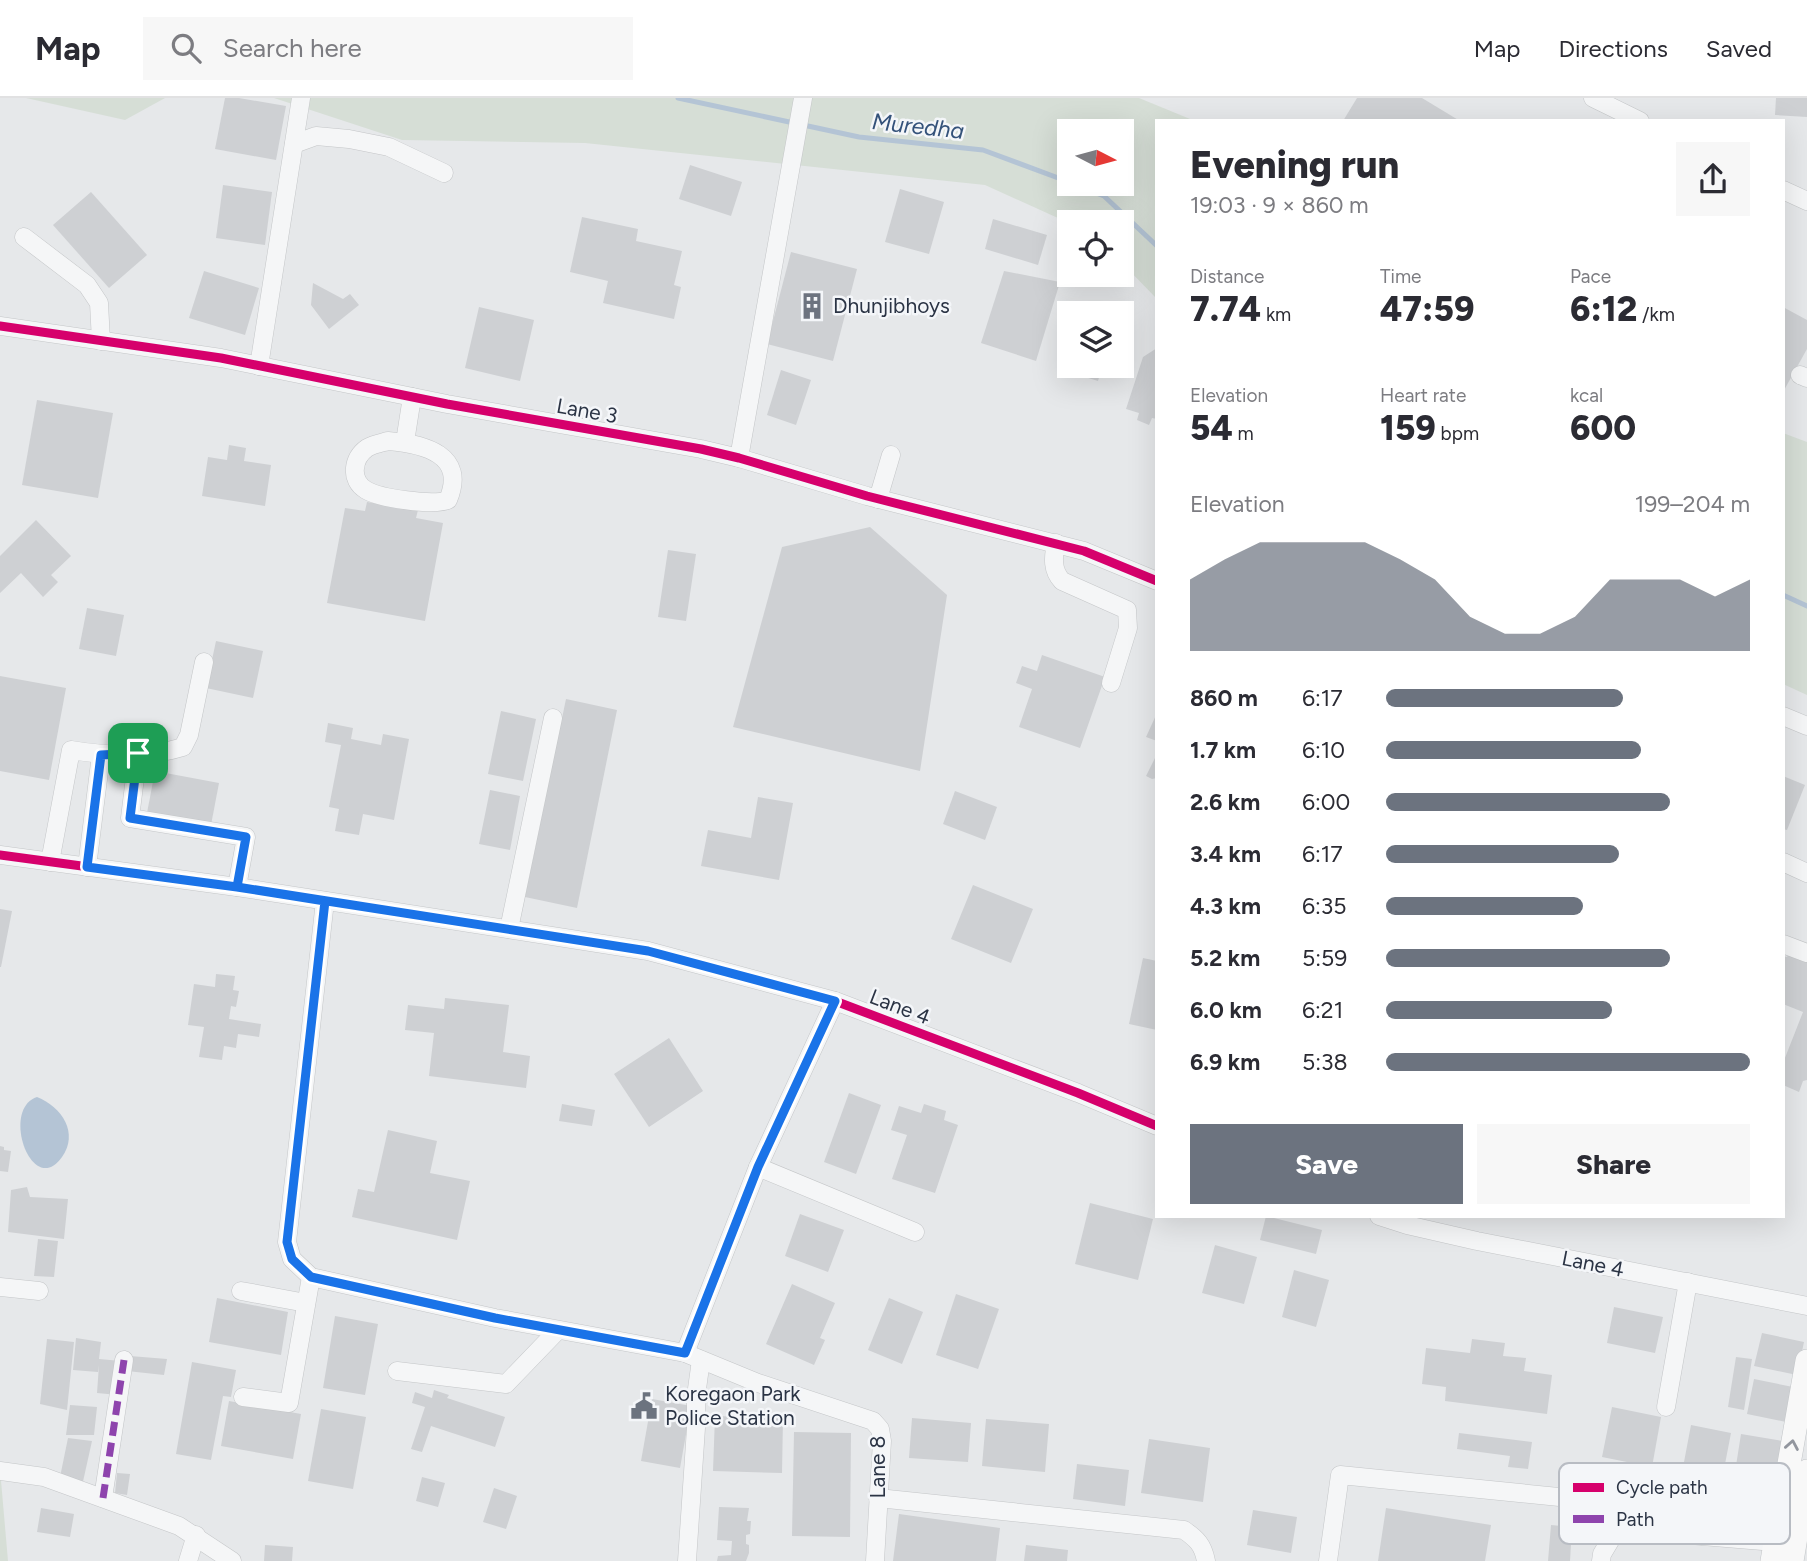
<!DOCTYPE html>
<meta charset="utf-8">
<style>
:root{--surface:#fff;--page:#f7f7f7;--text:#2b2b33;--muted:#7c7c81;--line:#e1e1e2;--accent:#6c737f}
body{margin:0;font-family:Figtree,sans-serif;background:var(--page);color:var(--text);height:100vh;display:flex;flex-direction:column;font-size:26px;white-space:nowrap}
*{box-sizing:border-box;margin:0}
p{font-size:23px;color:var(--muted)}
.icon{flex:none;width:38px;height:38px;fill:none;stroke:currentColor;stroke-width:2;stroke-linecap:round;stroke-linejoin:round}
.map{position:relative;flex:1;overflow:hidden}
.sheet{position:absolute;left:1155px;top:21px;width:630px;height:1099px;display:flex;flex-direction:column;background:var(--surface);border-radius:0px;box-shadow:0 7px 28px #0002}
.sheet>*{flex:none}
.needle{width:46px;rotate:96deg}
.fabs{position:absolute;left:1057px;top:21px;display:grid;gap:14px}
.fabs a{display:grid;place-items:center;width:77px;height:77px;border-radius:0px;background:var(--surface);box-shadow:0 7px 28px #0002;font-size:35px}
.pin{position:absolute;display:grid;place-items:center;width:60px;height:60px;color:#fff;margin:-30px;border-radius:14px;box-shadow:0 4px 10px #0006}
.round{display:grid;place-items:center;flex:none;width:74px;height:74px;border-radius:0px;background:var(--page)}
.overview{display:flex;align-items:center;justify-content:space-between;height:119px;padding:0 35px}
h1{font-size:38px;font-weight:800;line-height:52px}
.metrics{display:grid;grid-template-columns:repeat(3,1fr);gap:10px;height:119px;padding:7px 35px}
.metrics div{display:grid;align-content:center}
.metrics b{font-size:35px;font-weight:800}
.metrics small{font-size:19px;font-weight:400}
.metrics p{font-size:19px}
.chart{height:196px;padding:14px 35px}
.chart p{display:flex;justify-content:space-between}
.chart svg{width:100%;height:126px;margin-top:7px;fill:var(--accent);opacity:.7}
.primary-button{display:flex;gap:14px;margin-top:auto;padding:14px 35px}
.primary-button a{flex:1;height:80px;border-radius:0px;background:var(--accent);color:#fff;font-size:28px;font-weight:800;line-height:80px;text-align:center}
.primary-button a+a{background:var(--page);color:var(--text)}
ul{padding:0 35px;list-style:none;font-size:23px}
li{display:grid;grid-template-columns:112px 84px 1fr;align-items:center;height:52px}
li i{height:18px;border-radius:9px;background:var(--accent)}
header{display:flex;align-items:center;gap:42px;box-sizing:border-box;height:98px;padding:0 35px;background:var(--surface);border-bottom:2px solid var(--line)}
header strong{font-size:33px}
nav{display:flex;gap:38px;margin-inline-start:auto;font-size:24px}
.search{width:490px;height:63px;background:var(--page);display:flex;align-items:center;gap:18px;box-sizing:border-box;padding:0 24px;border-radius:0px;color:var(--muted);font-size:26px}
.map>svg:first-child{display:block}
.green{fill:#d6ded6;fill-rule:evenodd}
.water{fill:#b4c4d5}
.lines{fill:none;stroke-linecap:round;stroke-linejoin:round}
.stream{stroke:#b4c4d5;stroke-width:5}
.building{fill:#ced0d3}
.minor-casing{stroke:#c4c6c8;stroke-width:19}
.major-casing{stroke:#c2c5c8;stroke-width:24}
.minor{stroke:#f5f6f7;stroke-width:18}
.major{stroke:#f8f8f8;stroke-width:23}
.quiet{stroke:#8e44ad;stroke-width:7;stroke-dasharray:14 7;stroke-linecap:butt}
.cycleway-casing{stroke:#f4f6f9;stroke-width:13}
.cycleway{stroke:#d6006c;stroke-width:9}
.oneway{stroke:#92969e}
.route-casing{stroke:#fff;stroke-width:14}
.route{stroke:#1a73e8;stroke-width:9}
.labels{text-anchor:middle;stroke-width:5;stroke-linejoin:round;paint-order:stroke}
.poi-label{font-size:21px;fill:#2b3445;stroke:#f4f6f9;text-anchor:start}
.street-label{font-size:21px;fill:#2b3445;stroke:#f4f6f9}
.water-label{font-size:23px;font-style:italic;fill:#34527a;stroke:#f4f6f9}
.key{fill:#f4f6f9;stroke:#b8bcc3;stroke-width:2}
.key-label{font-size:19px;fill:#2b3445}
</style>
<header>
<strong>Map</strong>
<div class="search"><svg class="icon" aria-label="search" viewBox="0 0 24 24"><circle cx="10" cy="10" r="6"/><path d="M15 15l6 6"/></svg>Search here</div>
<nav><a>Map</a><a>Directions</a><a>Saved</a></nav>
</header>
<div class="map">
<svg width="1807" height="1463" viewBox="0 0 1807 1463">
<rect width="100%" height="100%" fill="#e6e8ea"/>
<!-- green -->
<g class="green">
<path d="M26 0H165L125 22Z"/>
<path d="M274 0H1139L1195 23H1157V201L1122 165V124L1069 125 985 87 585 45 402 42ZM1069 33H1122V86H1069Z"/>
<path d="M1783 335 1807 344V597L1783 586Z"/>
<path d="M0 1371 8 1463H0Z"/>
</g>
<!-- water -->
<path class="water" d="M37 999C62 1009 79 1035 62 1059 32 1101 0 1011 37 999Z"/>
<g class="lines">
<!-- stream -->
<g class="stream">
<path d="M678 0 859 39 983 52 1069 84"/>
<path d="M1073 86 1104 98 1157 148"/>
<path d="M1783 497 1807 508"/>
</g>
</g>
<!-- building -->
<g class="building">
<path d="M225 0H239L286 8 276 62 215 51Z"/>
<path d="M1357 0H1422L1460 23H1343Z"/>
<path d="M1776 0H1807V19L1775 17Z"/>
<path d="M690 67 742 84 731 118 679 101Z"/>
<path d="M223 87 272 94 265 147 216 140Z"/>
<path d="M900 91 944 104 929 156 885 144Z"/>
<path d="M91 94 147 157 109 190 53 127Z"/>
<path d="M582 119 638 131 636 143 682 153 674 187 681 189 674 221 603 205 608 183 570 174Z"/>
<path d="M993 121 1047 137 1038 167 985 151Z"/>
<path d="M791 154 857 171 833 263 767 246Z"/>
<path d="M204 173 259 190 245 237 189 220Z"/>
<path d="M1004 173 1060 184 1036 263 981 245Z"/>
<path d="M313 185 343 201 350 196 359 207 329 231 311 207Z"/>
<path d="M1087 206 1122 214V215H1084Z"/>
<path d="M479 209 534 222 520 283 465 270Z"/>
<path d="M1783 209 1807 222V251L1783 294Z"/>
<path d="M1157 250V321L1152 320 1149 327 1137 322 1139 315 1126 311 1143 259Z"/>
<path d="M1068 268H1102L1098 283 1066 273Z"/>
<path d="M781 272 811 282 796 327 767 317Z"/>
<path d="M37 302 113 315 98 400 22 387Z"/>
<path d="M229 347 246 350 244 363 271 367 265 408 202 398 208 359 227 362Z"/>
<path d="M367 404 418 412 416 420 443 425 425 523 327 505 345 410 365 413Z"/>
<path d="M36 422 71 458 51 477 58 484 43 499 21 475 0 495V458Z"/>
<path d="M870 429 947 497 920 673 733 629 782 449Z"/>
<path d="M668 452 696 456 686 523 658 519Z"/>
<path d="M87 510 124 517 116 558 79 551Z"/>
<path d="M216 543 263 553 253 600 206 590Z"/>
<path d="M1042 557 1105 579 1080 650 1019 629 1032 591 1016 585 1022 568 1037 573Z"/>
<path d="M0 578 66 590 49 682 0 673Z"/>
<path d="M566 601 617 612 577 810 525 799Z"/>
<path d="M501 613 536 621 523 683 488 676Z"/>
<path d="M1157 615V643L1146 639Z"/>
<path d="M328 625 353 630 351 641 381 647 383 636 409 641 394 722 363 716 359 737 335 733 339 711 329 709 341 647 325 644Z"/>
<path d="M1157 656V680L1152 681 1146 678Z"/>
<path d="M155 673 219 685 211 727 147 715Z"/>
<path d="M1783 678 1805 687 1787 732 1783 731Z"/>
<path d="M490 692 520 698 510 752 479 746Z"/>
<path d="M955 693 997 709 985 742 943 726Z"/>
<path d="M758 699 793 705 779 782 701 768 708 732 751 740Z"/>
<path d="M973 787 1033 811 1011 865 951 841Z"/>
<path d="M0 811 12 813 1 869H0Z"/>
<path d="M1790 853 1807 860V982L1803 983 1799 994 1783 987V965L1803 914 1783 906V858L1787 859Z"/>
<path d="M1143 860 1157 863V932L1129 926Z"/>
<path d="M216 876 235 878 233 892 239 893 236 909 231 908 229 921 261 926 259 939 238 936 236 950 224 948 222 962 199 959 204 929 188 927 194 886 215 889Z"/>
<path d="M445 900 509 907 503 954 530 958 526 990 429 978 434 935 405 932 408 907 444 911Z"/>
<path d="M669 940 703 993 649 1029 614 976Z"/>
<path d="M849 995 881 1007 856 1076 824 1064Z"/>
<path d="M562 1006 595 1012 592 1028 559 1023Z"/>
<path d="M924 1006 946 1013 944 1022 958 1027 935 1095 892 1081 907 1037 891 1032 899 1008 921 1015Z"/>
<path d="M388 1032 437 1043 430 1075 470 1083 457 1142 352 1119 358 1091 374 1094Z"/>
<path d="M0 1048 4 1049V1052L11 1053 8 1074 0 1073Z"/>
<path d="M27 1089 30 1099 68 1101 64 1141 8 1134 11 1092Z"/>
<path d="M1090 1105 1153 1121 1138 1182 1075 1166Z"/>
<path d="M800 1116 844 1132 828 1174 785 1158Z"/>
<path d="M1266 1118 1322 1132 1316 1156 1260 1142Z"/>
<path d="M38 1141 58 1143 54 1179 34 1178Z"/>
<path d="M1215 1147 1257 1159 1244 1206 1202 1195Z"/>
<path d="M1294 1172 1329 1182 1316 1229 1282 1219Z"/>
<path d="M792 1186 835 1205 820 1240 825 1242 814 1267 766 1246Z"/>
<path d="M956 1196 999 1211 978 1271 936 1257Z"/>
<path d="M217 1200 288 1214 281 1257 209 1244Z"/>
<path d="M889 1200 923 1214 902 1266 868 1252Z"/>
<path d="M1614 1209 1663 1219 1655 1255 1607 1245Z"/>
<path d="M335 1218 378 1226 365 1297 323 1290Z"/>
<path d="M1762 1235 1804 1244 1797 1277 1754 1268Z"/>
<path d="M76 1240 101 1244 99 1261 121 1263 118 1297 97 1295 99 1267 98 1274 73 1272Z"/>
<path d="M47 1241 74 1244 67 1312 40 1306Z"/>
<path d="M1472 1241 1505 1245 1503 1258 1526 1260 1524 1273 1552 1277 1547 1316 1445 1303 1446 1289 1422 1286 1426 1250 1470 1255Z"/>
<path d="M130 1258 167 1261 164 1277 127 1273Z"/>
<path d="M1736 1259 1752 1261 1744 1312 1728 1309Z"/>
<path d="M192 1264 236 1272 231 1299 223 1298 211 1362 176 1356Z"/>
<path d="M1754 1281 1793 1289 1786 1324 1747 1316Z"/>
<path d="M434 1292 449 1297 447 1300 505 1319 495 1349 431 1328 422 1354 411 1351 425 1309 412 1305 415 1294 432 1300Z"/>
<path d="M652 1301 691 1308 680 1370 641 1363Z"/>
<path d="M229 1303 301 1316 293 1361 221 1348Z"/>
<path d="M70 1307 97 1309 94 1337H66Z"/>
<path d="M1612 1309 1661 1319 1652 1369 1602 1359Z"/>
<path d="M321 1311 366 1319 353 1391 308 1383Z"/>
<path d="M715 1318 783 1320 782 1375 713 1373Z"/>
<path d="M912 1320 971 1325 968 1364 909 1360Z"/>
<path d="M986 1321 1049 1326 1045 1374 982 1368Z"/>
<path d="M1691 1327 1731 1335 1720 1392 1696 1387 1700 1367 1684 1364Z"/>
<path d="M794 1334 851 1335 850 1439 792 1438Z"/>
<path d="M1459 1335 1532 1344 1528 1371 1508 1369 1510 1358 1457 1351Z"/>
<path d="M1741 1336 1783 1343 1775 1384 1758 1381 1755 1397 1732 1393Z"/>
<path d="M68 1340 92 1343 82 1388 60 1379Z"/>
<path d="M1149 1341 1210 1350 1203 1404 1141 1395Z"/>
<path d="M1077 1366 1129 1372 1125 1408 1073 1401Z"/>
<path d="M117 1375 130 1376 127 1397 115 1395Z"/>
<path d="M422 1379 445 1385 438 1409 416 1403Z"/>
<path d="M494 1390 517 1398 506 1431 483 1424Z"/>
<path d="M719 1409 749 1410 747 1423H751L750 1436 746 1437V1446L749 1447V1455L746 1463H717L718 1458 731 1457 732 1443 717 1442Z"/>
<path d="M41 1410 74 1416 70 1439 37 1434Z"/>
<path d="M1386 1410 1491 1427 1485 1463H1378Z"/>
<path d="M1253 1412 1297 1419 1291 1455 1247 1447Z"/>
<path d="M899 1416 1000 1430 996 1463H893Z"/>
<path d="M1551 1427 1572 1429 1570 1463H1548Z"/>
<path d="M265 1447 293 1449 292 1463H264Z"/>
<path d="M1026 1447 1068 1452 1067 1463H1024Z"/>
</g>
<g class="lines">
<defs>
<g id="minor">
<path d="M1593 0 1640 23"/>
<path d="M294 46 316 38 349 41 389 49 444 75"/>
<path d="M1783 92 1807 103"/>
<path d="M24 139 87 187 99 205 101 243"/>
<path d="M0 228 221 260 447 306 701 351 739 360 867 398 1084 453 1157 483"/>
<path d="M259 268 301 0"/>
<path d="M1800 277 1807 280"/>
<path d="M388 343C425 346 467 357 448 402 433 408 379 400 366 392 349 382 353 360 367 350 374 346 381 345 388 343Z"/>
<path d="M405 344 412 299"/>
<path d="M739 360 803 0"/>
<path d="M878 401 891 357"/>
<path d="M1056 445C1053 460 1052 472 1062 483L1127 512 1128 530 1111 585"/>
<path d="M1783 618 1807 628"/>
<path d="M138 655 130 720 246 739 237 789"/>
<path d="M0 757 237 789 648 853 835 903 1078 995 1157 1028"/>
<path d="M50 764 71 652C107 658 148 660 183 649L189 637 204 564"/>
<path d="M1783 764 1807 775"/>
<path d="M87 769 101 657"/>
<path d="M325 803 287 1144 292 1161 311 1179 495 1220 685 1255 758 1285 873 1323 880 1331 882 1343 875 1463"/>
<path d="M509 831 553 620"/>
<path d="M1783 846 1807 855"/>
<path d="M758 1069 915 1134"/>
<path d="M1379 1118 1407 1127 1477 1143 1807 1208"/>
<path d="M0 1189 39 1193"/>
<path d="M241 1193 306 1205"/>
<path d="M685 1255 758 1069 835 903"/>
<path d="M397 1273 506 1286 558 1232"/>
<path d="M243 1299 289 1305 311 1179"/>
<path d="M1666 1309 1688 1184"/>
<path d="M0 1373 44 1379 179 1428 232 1463"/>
<path d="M103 1400 124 1262"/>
<path d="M878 1400 1184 1432C1197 1441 1203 1447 1206 1463"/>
<path d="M1617 1431 1775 1444"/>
<path d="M188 1463 196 1437"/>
<path d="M687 1463 696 1330V1298L701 1262"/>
<path d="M1328 1463 1340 1377 1619 1405 1779 1425"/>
<path d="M1601 1463 1602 1456 1617 1431 1619 1405"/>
</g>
<g id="major">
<path d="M1772 1463 1807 1263"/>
<path d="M1792 1463 1807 1373"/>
</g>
</defs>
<!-- minor casing -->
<use href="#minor" class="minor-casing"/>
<!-- major casing -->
<use href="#major" class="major-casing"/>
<!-- minor -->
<use href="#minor" class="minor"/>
<!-- major -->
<use href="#major" class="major"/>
<!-- quiet -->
<path class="quiet" d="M103 1400 124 1262"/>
<defs>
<g id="cycleway">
<path d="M0 228 221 260 447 306 701 351 739 360 867 398 1084 453 1157 483"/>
<path d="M0 757 237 789 648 853 835 903 1078 995 1157 1028"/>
</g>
</defs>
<!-- cycleway casing -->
<use href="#cycleway" class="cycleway-casing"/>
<!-- cycleway -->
<use href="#cycleway" class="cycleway"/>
</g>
<!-- one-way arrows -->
<defs><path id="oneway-chevron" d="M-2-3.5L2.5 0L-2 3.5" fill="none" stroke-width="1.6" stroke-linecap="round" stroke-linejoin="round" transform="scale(1.75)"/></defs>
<use class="oneway" href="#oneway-chevron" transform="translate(1792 1347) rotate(-80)"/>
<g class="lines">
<defs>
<path id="route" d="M138 655 101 657 87 769 237 789 648 853 835 903 758 1069 685 1255 495 1220 311 1179 292 1161 287 1144 325 803 237 789 246 739 130 720 138 655"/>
</defs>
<!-- route casing -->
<use href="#route" class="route-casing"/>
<!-- route -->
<use href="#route" class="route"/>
</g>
<!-- icons -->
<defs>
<symbol id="building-bare" viewBox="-9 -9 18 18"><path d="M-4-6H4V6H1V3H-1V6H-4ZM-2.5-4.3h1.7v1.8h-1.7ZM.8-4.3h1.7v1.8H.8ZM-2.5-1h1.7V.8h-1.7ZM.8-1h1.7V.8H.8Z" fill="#6c737f" stroke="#f4f6f9" stroke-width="2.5" paint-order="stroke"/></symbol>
<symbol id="civic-bare" viewBox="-9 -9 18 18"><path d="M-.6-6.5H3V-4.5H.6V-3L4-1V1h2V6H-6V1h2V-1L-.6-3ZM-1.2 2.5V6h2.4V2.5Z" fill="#6c737f" stroke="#f4f6f9" stroke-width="2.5" paint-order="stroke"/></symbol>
</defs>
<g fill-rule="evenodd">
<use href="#building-bare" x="793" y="189" width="38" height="38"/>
<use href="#civic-bare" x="625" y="1289" width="38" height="38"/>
</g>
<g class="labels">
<!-- poi labels -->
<g class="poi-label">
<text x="833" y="215">Dhunjibhoys</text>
<text x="665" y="1303">Koregaon Park<tspan x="665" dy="24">Police Station</tspan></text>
</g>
<!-- street labels -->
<g class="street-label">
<text transform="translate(587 313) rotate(10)" y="7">Lane 3</text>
<text transform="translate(900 909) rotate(21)" y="7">Lane 4</text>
<text transform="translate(1593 1166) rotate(11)" y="7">Lane 4</text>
<text transform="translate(878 1369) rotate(-90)" y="7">Lane 8</text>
</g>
<!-- water labels -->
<g class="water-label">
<text transform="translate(918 28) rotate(6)" y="8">Muredha</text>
</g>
</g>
<!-- legend -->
<rect x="1559" y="1365" width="231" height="81" rx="10" class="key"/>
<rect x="1573" y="1385" width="31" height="9" fill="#d6006c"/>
<rect x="1573" y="1417" width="31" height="8" fill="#8e44ad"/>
<g class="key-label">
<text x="1616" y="1396">Cycle path</text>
<text x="1616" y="1428">Path</text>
</g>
</svg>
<div class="fabs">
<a><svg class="needle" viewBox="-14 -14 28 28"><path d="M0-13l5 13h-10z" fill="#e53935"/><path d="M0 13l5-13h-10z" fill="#7c7c81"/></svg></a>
<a><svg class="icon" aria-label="locate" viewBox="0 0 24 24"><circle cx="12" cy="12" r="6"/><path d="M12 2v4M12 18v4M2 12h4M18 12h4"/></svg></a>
<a><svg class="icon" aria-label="layers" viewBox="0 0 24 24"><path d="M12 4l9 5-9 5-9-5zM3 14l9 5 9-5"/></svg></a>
</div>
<div class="pin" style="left:138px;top:655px;background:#1e9e55"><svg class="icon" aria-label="arrive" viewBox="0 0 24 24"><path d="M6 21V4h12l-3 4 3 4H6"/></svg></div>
<section class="sheet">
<div class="overview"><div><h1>Evening run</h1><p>19:03 · 9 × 860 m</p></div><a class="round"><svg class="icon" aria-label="share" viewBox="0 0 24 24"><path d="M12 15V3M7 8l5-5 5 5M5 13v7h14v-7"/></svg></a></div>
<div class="metrics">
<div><p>Distance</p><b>7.74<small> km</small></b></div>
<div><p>Time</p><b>47:59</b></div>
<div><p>Pace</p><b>6:12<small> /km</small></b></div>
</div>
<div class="metrics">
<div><p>Elevation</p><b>54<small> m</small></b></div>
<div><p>Heart rate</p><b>159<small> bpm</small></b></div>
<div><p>kcal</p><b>600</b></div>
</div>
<div class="chart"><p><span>Elevation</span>199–204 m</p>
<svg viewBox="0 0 160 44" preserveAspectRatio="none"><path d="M0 44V19L10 12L20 6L30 6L40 6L50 6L60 12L70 19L80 32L90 38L100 38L110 32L120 19L130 19L140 19L150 25L160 19V44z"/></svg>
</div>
<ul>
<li><b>860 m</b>6:17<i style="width:65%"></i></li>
<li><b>1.7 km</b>6:10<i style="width:70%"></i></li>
<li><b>2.6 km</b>6:00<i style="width:78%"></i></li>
<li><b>3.4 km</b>6:17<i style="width:64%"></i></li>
<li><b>4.3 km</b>6:35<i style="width:54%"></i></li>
<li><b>5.2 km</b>5:59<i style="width:78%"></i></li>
<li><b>6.0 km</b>6:21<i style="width:62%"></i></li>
<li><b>6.9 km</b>5:38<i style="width:100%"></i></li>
</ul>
<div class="primary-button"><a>Save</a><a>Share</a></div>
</section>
</div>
